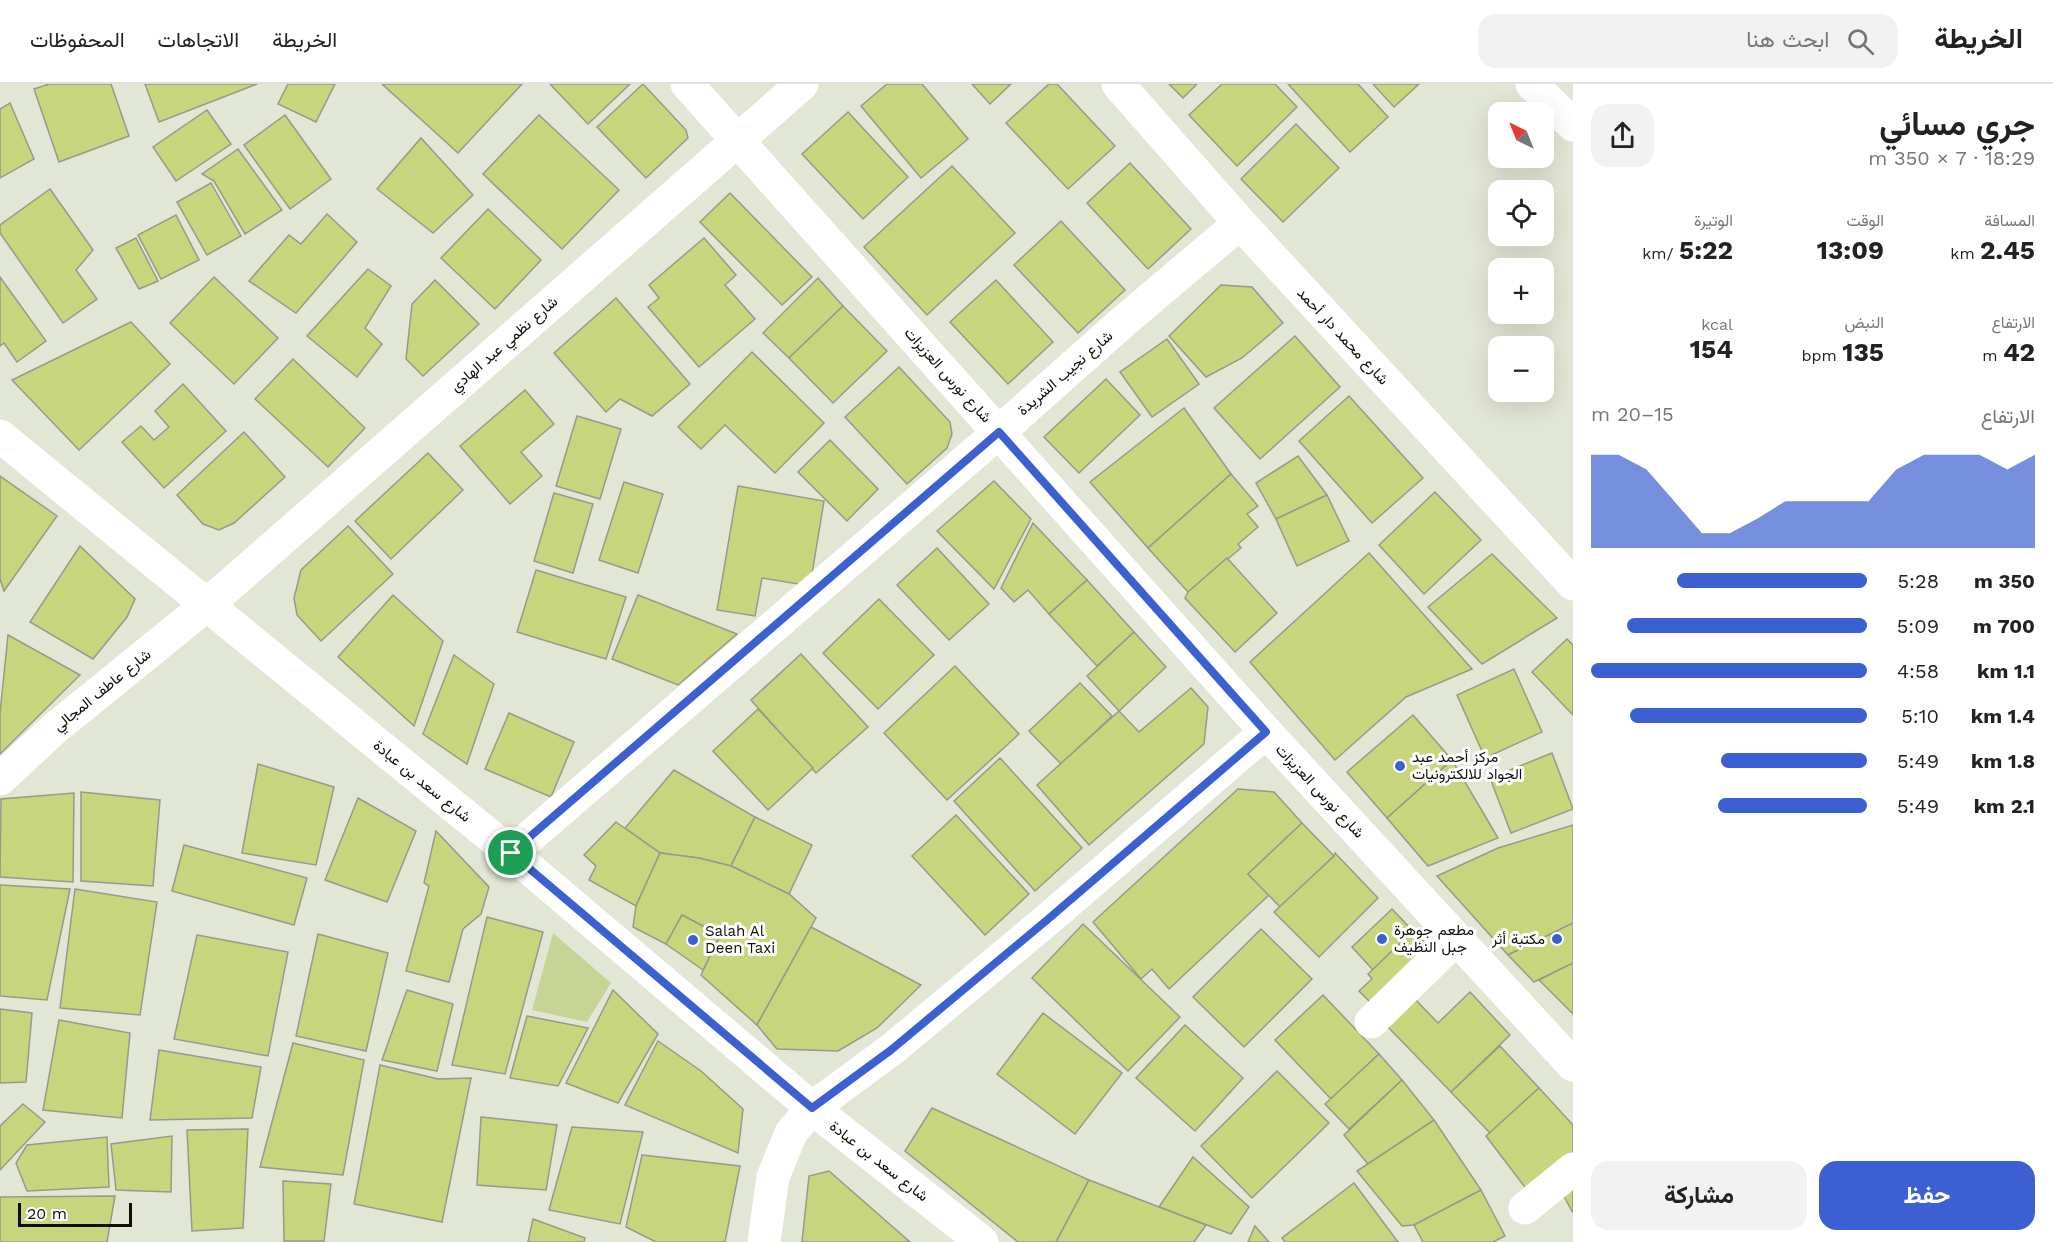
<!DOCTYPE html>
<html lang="ar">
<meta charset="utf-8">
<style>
:root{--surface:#fff;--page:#f2f2f2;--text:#222;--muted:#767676;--line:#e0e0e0;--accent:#3c60d1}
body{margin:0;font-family:"Work Sans",Vazirmatn,sans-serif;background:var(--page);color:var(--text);direction:rtl;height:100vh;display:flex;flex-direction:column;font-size:22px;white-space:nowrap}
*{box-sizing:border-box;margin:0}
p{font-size:20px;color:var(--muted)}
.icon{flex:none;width:33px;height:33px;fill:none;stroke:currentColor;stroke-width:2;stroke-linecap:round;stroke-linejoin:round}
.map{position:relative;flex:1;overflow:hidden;direction:ltr}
.drawer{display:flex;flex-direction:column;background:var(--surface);width:480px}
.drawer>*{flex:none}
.needle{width:39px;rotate:317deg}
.fabs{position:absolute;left:1488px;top:18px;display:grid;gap:12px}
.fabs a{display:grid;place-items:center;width:66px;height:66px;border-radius:12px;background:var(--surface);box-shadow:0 6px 24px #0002;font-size:30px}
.scale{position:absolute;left:18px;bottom:15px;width:114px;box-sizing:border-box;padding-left:6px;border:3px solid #0e0f09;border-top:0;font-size:16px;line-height:21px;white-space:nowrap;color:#0e0f09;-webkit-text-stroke:4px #fff;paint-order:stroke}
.pin{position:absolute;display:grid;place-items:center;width:51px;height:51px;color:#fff;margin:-26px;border:3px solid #fff;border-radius:50%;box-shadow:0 2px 6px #0007}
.round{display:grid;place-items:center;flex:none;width:63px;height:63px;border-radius:18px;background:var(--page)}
.overview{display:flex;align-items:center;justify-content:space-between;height:102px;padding:0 18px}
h1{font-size:33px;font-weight:700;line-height:45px}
.metrics{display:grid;grid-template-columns:repeat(3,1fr);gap:9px;height:102px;padding:6px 18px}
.metrics div{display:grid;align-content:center}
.metrics b{font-size:26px;font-weight:700}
.metrics small{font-size:16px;font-weight:400}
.metrics p{font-size:16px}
.chart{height:168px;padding:12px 18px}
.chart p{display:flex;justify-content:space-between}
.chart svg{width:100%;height:108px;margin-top:6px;fill:var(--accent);opacity:.7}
.action{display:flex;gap:12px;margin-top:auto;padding:12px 18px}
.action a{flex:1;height:69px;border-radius:18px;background:var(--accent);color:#fff;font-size:24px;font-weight:700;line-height:69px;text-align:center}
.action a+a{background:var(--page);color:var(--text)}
ul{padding:0 18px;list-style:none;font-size:20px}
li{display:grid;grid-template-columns:96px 72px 1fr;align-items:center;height:45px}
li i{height:15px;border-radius:8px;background:var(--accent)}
header{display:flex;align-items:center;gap:36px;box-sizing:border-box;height:84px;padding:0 30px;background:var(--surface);border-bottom:2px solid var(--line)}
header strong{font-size:28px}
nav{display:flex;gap:33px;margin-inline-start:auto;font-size:21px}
.search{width:420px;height:54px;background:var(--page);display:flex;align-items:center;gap:15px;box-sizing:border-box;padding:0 21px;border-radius:18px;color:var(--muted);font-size:22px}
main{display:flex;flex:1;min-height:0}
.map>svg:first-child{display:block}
.green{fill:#c8d496}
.building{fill:#c7d67d;stroke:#969a8a;stroke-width:1.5}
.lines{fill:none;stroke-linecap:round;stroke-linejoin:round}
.minor{stroke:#fff;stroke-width:33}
.route-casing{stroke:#fff;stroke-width:12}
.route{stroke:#3c60d1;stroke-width:8}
.poi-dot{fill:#3c60d1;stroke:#fff;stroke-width:2}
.labels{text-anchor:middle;stroke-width:6;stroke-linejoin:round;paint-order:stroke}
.street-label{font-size:15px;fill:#0e0f09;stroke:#fff}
.poi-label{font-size:15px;fill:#0e0f09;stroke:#fff;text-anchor:start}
</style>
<header>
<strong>الخريطة</strong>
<div class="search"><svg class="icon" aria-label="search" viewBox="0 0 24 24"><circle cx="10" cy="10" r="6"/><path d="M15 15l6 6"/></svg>ابحث هنا</div>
<nav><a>الخريطة</a><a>الاتجاهات</a><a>المحفوظات</a></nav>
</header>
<main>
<section class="drawer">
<div class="overview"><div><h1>جري مسائي</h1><p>18:29 · 7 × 350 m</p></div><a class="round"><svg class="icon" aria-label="share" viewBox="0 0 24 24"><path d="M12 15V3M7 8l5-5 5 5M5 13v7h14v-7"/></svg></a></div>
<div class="metrics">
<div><p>المسافة</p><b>2.45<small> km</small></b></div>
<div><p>الوقت</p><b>13:09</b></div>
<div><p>الوتيرة</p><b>5:22<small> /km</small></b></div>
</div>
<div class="metrics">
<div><p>الارتفاع</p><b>42<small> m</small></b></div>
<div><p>النبض</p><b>135<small> bpm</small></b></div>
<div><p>kcal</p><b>154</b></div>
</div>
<div class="chart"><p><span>الارتفاع</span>15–20 m</p>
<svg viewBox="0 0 160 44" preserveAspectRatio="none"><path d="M0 44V6L10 6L20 12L30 25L40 38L50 38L60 32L70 25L80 25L90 25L100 25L110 12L120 6L130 6L140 6L150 12L160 6V44z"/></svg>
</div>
<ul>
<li><b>350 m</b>5:28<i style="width:69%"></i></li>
<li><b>700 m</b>5:09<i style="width:87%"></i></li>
<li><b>1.1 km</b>4:58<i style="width:100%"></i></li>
<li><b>1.4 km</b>5:10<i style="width:86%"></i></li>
<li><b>1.8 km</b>5:49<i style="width:53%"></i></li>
<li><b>2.1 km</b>5:49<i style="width:54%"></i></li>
</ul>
<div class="action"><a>حفظ</a><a>مشاركة</a></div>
</section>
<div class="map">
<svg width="1573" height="1158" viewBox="0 0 1573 1158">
<rect width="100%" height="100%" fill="#e2e6d4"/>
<!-- green -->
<path class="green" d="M553 849 611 899 587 938 532 926Z"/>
<!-- building -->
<g class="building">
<path d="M49 0H111L129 52 59 78 34 5Z"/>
<path d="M145 0H257L159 38Z"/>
<path d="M288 0H335L316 38 278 20Z"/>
<path d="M382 0H522L458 69Z"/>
<path d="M550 0H630L588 40Z"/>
<path d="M643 0 686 46 688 54 646 94 597 43Z"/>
<path d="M887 0H922L968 55 921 94 861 22Z"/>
<path d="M972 0H1011L990 20Z"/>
<path d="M1049 0H1057L1115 62 1068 105 1006 39Z"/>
<path d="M1169 0H1197L1183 14Z"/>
<path d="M1222 0H1275L1297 23 1237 82 1189 31Z"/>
<path d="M1288 0H1358L1388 33 1350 68Z"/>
<path d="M1373 0H1419L1394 23Z"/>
<path d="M10 19 34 75 0 94V25Z"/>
<path d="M207 26 231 60 176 97 153 63Z"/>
<path d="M848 28 908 93 863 135 802 70Z"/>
<path d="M285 31 331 95 290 125 244 61Z"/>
<path d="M539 31 619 106 562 165 483 90Z"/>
<path d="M1296 40 1339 84 1283 138 1241 95Z"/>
<path d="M421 54 473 111 433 149 377 105Z"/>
<path d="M238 65 282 126 245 150 214 97 202 90Z"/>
<path d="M1130 79 1191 145 1148 185 1087 119Z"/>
<path d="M952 82 1015 149 927 231 864 163Z"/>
<path d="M211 99 241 152 207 171 177 118Z"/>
<path d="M50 105 93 166 76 186 97 215 63 239 0 149V141Z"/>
<path d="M730 109 812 193 782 221 700 138Z"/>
<path d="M488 125 541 176 495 225 441 174Z"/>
<path d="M327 130 357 158 296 229 249 197 289 151 301 160Z"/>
<path d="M176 131 199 176 161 195 138 151Z"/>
<path d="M1061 137 1125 206 1078 249 1014 181Z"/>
<path d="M136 154 158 197 139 205 116 164Z"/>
<path d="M704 154 736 191 725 201 755 235 699 283 648 223 659 214 649 201Z"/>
<path d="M368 185 391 202 365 244 382 260 357 293 307 252Z"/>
<path d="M0 193 46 257 17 278 4 259 0 262Z"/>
<path d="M214 193 278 254 234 300 170 239Z"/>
<path d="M818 194 843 222 789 274 763 249Z"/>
<path d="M435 196 479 240 423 292 406 275 412 220Z"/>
<path d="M996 196 1053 258 1008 300 950 238Z"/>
<path d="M1221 201 1252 203 1283 239 1242 274 1206 293 1169 252Z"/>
<path d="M616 214 690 300 652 332 620 315 606 328 554 269Z"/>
<path d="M843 222 887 267 833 319 789 274Z"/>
<path d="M131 238 170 280 79 366 12 296Z"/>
<path d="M1295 252 1340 303 1260 375 1214 324Z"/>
<path d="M1167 255 1199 300 1152 333 1120 288Z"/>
<path d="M752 268 824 339 775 389 725 341 701 365 678 343Z"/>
<path d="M293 275 365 344 328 383 255 315Z"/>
<path d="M899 283 950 338 952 350 947 364 907 400 845 333Z"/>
<path d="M1106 295 1140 331 1079 389 1044 353Z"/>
<path d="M183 300 226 347 164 404 122 358 141 342 154 356 169 343 155 327Z"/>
<path d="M525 306 554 340 521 368 542 392 510 420 460 362Z"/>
<path d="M1349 312 1423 394 1372 439 1299 357Z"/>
<path d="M1184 324 1231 390 1148 464 1090 398Z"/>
<path d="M577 332 621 345 600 415 556 402Z"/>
<path d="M244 348 285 393 234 439 219 446 203 440 177 411Z"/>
<path d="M830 356 878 405 847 437 798 388Z"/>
<path d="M428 369 463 406 391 475 355 437Z"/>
<path d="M1298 372 1327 411 1276 435 1256 399Z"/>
<path d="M1231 390 1258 422 1247 430 1258 443 1238 460 1241 464 1188 508 1148 464Z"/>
<path d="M0 392 57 432 4 507 0 495Z"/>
<path d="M994 397 1031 435 994 505 937 447Z"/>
<path d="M624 398 663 410 638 489 599 476Z"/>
<path d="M738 402 824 417 810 502 762 494 755 532 717 526Z"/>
<path d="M1435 408 1481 456 1424 510 1379 461Z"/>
<path d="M554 409 593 420 573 489 534 477Z"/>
<path d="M1327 411 1349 457 1297 482 1276 435Z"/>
<path d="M1033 439 1087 496 1049 530 1028 506 1014 518 1001 504Z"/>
<path d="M348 442 393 490 321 557 297 531 294 514 301 486Z"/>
<path d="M80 462 135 515 127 533 93 575 30 538Z"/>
<path d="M937 464 989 520 949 556 897 501Z"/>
<path d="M1369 469 1472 585 1406 613 1335 676 1250 578Z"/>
<path d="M1492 470 1557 534 1482 580 1428 523Z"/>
<path d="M1227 474 1277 529 1235 568 1185 514 1188 508Z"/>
<path d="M536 486 626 513 606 575 517 548Z"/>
<path d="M1087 496 1134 548 1097 582 1049 530Z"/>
<path d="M393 511 443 557 414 642 338 573Z"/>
<path d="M638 511 737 550 678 601 612 575Z"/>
<path d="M879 515 934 571 878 625 823 569Z"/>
<path d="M1134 548 1166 583 1119 627 1087 592Z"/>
<path d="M8 551 80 591 0 670V629Z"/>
<path d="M1567 555 1573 561V631L1532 588Z"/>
<path d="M801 570 868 643 816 689 751 616Z"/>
<path d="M454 571 494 600 467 680 423 650Z"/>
<path d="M955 582 1019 650 947 716 884 649Z"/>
<path d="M1514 585 1542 648 1485 674 1457 611Z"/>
<path d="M1080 599 1112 632 1061 680 1029 647Z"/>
<path d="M1191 604 1208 623 1204 660 1089 761 1037 701 1119 627 1139 648Z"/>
<path d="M758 625 813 684 768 726 713 667Z"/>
<path d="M509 629 574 658 551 713 485 685Z"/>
<path d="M1413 631 1452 676 1387 734 1347 688Z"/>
<path d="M1552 669 1573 725 1511 749 1490 694Z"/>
<path d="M1000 674 1082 764 1035 807 954 717Z"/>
<path d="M1452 676 1498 754 1428 782 1387 734Z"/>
<path d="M258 680 334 703 316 781 242 769Z"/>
<path d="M674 686 755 733 731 782 699 774 660 769 625 744Z"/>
<path d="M1238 705 1274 708 1302 739 1248 790 1269 811 1169 905 1152 885 1141 895 1093 838Z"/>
<path d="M81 708 160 716 153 802 81 797Z"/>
<path d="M74 709 73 798 0 793 1 715Z"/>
<path d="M358 714 416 747 387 818 325 796Z"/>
<path d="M956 731 1029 810 985 851 912 772Z"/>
<path d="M755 733 812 761 789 810 731 782Z"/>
<path d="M616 738 660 769 636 822 589 796 596 782 584 771Z"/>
<path d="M1302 739 1334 772 1280 823 1248 790Z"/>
<path d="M1573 741V839L1508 871 1437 792 1498 764Z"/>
<path d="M436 747 489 803 481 830 463 845 449 898 406 887 429 802 424 799Z"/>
<path d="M184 761 307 794 294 841 172 807Z"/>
<path d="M660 769 699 774 731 782 789 810 816 834 757 941 701 891 720 851 682 831 666 860 633 843 636 822Z"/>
<path d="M1335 769 1378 814 1319 873 1274 828 1334 772Z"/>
<path d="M0 801 70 805 47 916 0 912Z"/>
<path d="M75 805 157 818 140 931 60 924Z"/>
<path d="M1392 825 1413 847 1373 886 1352 863Z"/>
<path d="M682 831 720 851 703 886 666 860Z"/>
<path d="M487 833 543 848 505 990 452 981Z"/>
<path d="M1573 839V879L1534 898 1508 871Z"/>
<path d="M1083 840 1180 933 1128 987 1032 894Z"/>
<path d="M811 843 921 901 877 944 838 967 777 965 757 941Z"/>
<path d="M1261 845 1312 895 1244 963 1193 913Z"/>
<path d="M1413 847 1435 869 1377 925 1359 907 1372 895 1368 890Z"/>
<path d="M318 850 388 869 366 967 296 952Z"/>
<path d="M197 851 288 868 268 972 174 955Z"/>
<path d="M1573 879V930L1539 896Z"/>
<path d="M407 906 453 920 437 987 382 976Z"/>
<path d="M613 906 658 950 618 1019 566 999Z"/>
<path d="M1470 908 1510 951 1451 1008 1387 942 1415 915 1438 939Z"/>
<path d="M1323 911 1379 970 1331 1015 1275 956Z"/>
<path d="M0 925 32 929 26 998 0 999Z"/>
<path d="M1043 929 1122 989 1075 1050 997 990Z"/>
<path d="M527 932 588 944 558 1002 510 994Z"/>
<path d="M59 936 130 949 122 1034 43 1026Z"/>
<path d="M1185 941 1243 994 1195 1047 1136 994Z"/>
<path d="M658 957 701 987 743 1025 738 1069 625 1021Z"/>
<path d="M293 959 364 976 343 1091 260 1083Z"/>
<path d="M1500 962 1539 1004 1490 1049 1451 1008Z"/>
<path d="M159 966 261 983 252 1034 150 1036Z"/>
<path d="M1379 970 1402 996 1349 1045 1325 1020Z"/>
<path d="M380 981 438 995 471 994 442 1138 354 1120Z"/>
<path d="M1277 987 1329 1039 1252 1114 1201 1062Z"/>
<path d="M1402 996 1434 1036 1368 1080 1344 1051Z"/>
<path d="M1539 1004 1573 1041V1073L1531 1111 1486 1052Z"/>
<path d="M23 1020 45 1038 0 1086V1042Z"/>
<path d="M932 1024 1089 1096 1056 1158H1018L905 1067Z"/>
<path d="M481 1033 557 1041 546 1106 477 1101Z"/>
<path d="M1434 1036 1481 1106 1414 1141 1402 1142 1357 1087Z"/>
<path d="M572 1043 643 1048 620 1140 549 1126Z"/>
<path d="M248 1045 243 1144 192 1147 187 1046Z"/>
<path d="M172 1052 171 1108 116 1106 111 1060Z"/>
<path d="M107 1053 109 1103 27 1107 16 1079 27 1061Z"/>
<path d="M642 1071 740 1082 725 1158H656L626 1143Z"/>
<path d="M1193 1073 1249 1123 1231 1150 1159 1123Z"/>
<path d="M829 1087 910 1158H802L809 1092Z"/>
<path d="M1089 1096 1159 1123 1206 1141 1194 1158H1056Z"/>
<path d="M283 1097 331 1100 324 1157H284Z"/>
<path d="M1354 1099 1398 1158H1285L1282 1154Z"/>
<path d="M1573 1099V1129L1561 1107Z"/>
<path d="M1481 1106 1505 1152 1493 1158H1423L1414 1141Z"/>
<path d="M115 1112 107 1158H0V1113Z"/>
<path d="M533 1135 585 1154 584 1158H528Z"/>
<path d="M1255 1142 1269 1158H1248Z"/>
</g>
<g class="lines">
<!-- minor -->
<g class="minor">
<path d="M687 0 1266 648 1573 981"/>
<path d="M1118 0 1240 139 1573 500"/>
<path d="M1532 0 1573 41"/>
<path d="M0 352 511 769 812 1024 982 1158"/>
<path d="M0 695 54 645 208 520 802 0"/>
<path d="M511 769 999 348 1124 237 1240 139"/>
<path d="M1371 938 1456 855"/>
<path d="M1525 1124 1573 1085"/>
<path d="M764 1158 773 1093 791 1049 812 1024 891 966 1047 836 1266 648"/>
</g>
</g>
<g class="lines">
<defs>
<path id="route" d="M999 348 1266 648 1047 836 891 966 812 1024 511 769Z"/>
</defs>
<!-- route casing -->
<use href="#route" class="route-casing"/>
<!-- route -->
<use href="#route" class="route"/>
</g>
<!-- markers -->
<g class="poi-dot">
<circle cx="1400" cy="682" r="6"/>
<circle cx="1382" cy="855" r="6"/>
<circle cx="1557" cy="855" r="6"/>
<circle cx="693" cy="856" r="6"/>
</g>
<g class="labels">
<!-- street labels -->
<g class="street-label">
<text transform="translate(1343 252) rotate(47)" y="5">شارع محمد دار أحمد</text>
<text transform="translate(504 260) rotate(-41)" y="5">شارع نظمي عبد الهادي</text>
<text transform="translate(1065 289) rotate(-41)" y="5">شارع نجيب الشريدة</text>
<text transform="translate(948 291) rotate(48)" y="5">شارع نورس العزيزات</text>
<text transform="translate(102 606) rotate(-39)" y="5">شارع عاطف المجالي</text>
<text transform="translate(422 697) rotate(39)" y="5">شارع سعد بن عبادة</text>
<text transform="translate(1320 707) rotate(47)" y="5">شارع نورس العزيزات</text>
<text transform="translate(879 1077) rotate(38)" y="5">شارع سعد بن عبادة</text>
</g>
<!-- poi labels -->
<g class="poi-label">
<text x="1412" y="678">مركز أحمد عبد<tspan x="1412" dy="17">الجواد للالكترونيات</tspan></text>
<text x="1394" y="851">مطعم جوهرة<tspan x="1394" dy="17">جبل النظيف</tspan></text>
<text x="705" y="852">Salah Al<tspan x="705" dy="17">Deen Taxi</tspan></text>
<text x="1545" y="860" text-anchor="end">مكتبة أثر</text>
</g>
</g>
</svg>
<div class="fabs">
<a><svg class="needle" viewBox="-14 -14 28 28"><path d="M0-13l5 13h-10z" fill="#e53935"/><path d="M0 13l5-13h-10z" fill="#767676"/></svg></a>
<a><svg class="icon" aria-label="locate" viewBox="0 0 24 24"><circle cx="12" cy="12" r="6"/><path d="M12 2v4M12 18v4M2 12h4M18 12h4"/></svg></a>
<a>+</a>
<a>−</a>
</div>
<div class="scale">20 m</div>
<div class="pin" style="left:511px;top:769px;background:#1e9e55"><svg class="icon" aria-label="arrive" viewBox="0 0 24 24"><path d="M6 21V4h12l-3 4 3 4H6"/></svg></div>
</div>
</main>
